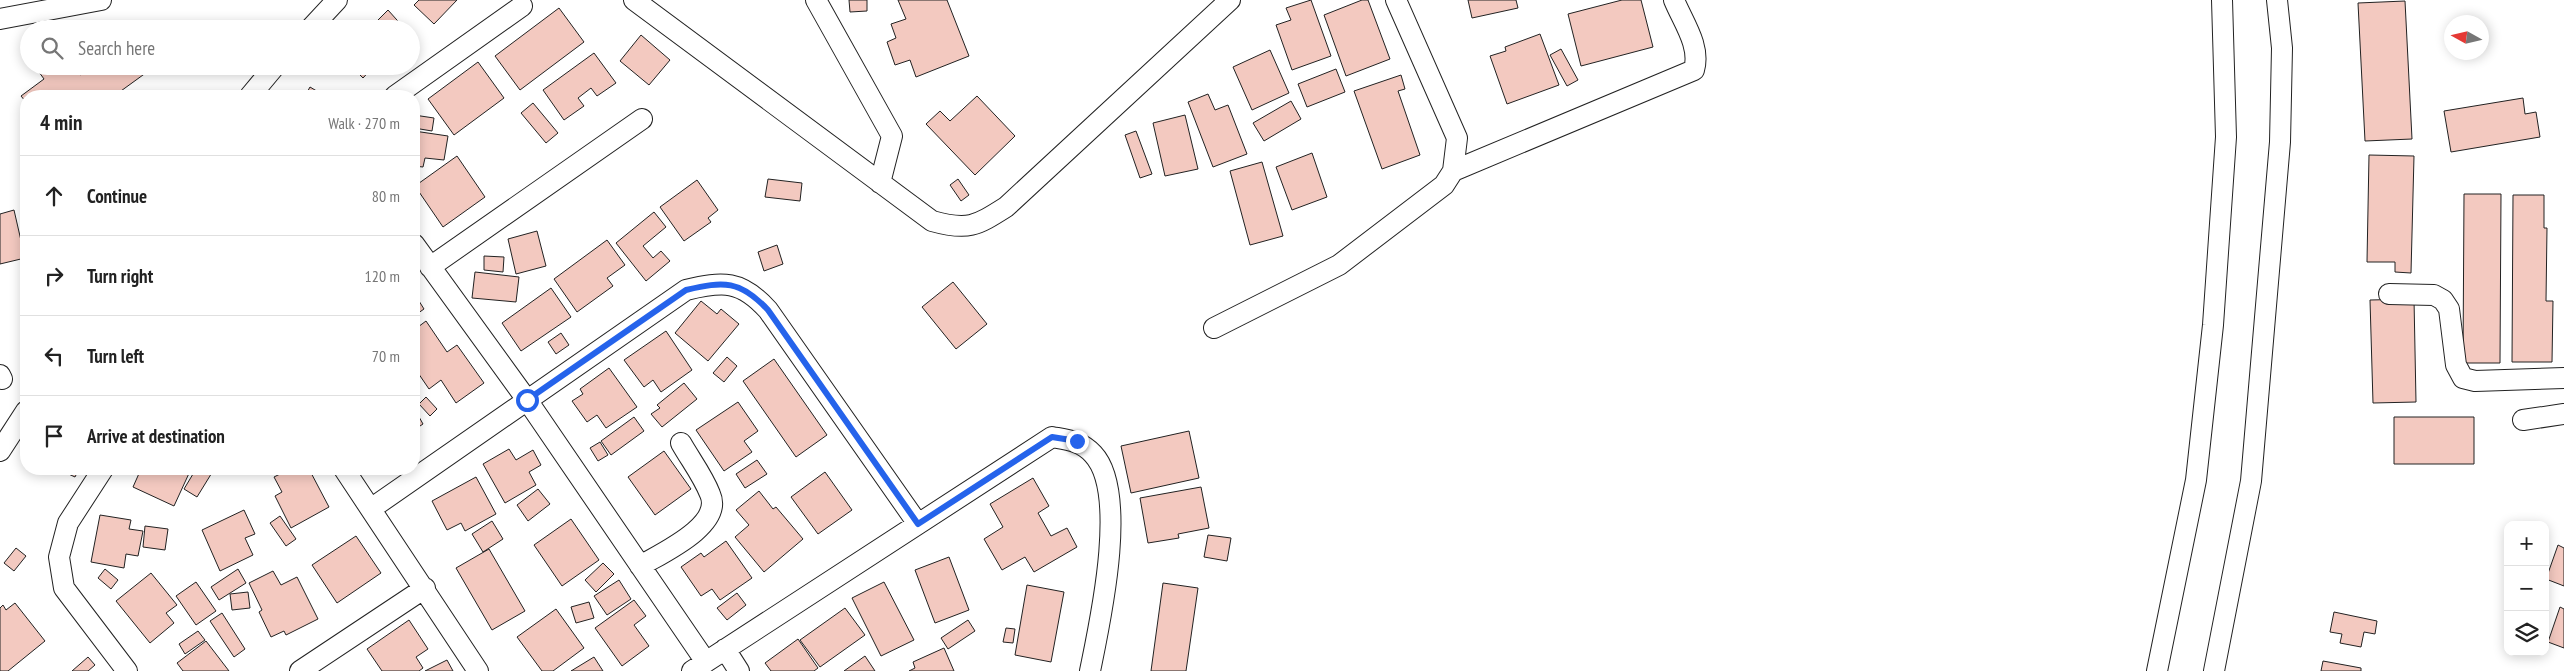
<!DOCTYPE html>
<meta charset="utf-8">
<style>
:root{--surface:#fff;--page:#f6f6f6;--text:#222;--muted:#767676;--line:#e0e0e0}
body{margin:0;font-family:"PT Sans Narrow",sans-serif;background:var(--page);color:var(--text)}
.controls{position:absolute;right:15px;bottom:15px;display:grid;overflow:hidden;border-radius:10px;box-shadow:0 2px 12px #0003}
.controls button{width:45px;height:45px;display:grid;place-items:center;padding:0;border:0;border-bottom:1px solid var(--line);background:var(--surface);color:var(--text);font:25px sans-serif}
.compass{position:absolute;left:2444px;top:15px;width:45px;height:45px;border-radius:50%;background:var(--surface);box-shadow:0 2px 12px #0003;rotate:278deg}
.stop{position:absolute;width:15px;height:15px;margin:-11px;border:4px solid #2563eb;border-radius:50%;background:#fff}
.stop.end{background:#2563eb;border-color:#fff;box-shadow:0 1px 5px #0008}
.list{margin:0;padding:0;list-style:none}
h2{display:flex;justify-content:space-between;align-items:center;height:65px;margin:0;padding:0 20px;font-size:21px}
h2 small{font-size:16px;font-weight:400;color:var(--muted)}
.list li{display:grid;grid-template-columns:32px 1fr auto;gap:15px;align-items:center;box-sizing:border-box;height:80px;padding:0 20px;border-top:1px solid var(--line)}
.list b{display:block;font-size:19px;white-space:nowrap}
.list em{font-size:16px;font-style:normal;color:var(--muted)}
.icon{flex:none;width:28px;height:28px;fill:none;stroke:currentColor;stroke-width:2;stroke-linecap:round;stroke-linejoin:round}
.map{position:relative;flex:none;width:2564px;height:671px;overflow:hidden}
.search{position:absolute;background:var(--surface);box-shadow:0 2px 12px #0003;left:20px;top:20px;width:400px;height:55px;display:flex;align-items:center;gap:12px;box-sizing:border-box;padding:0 18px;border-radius:28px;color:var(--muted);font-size:19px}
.panel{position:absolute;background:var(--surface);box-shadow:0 2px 12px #0003;left:20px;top:90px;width:400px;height:385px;border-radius:20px}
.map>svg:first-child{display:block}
.building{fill:#f3c9c0;stroke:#222}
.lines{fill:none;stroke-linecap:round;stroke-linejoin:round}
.minor-casing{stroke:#222;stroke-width:22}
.minor{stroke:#fff;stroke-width:20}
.route{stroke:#2563eb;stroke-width:6}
</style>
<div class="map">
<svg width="2564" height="671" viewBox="0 0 2564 671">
<rect width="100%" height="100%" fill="#fff"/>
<!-- building -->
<path class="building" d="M419,0H457L434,24L414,5Z
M849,0H867V11L850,12Z
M898,0H947L969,56L916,77L910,60L895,65L887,42L896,38L891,24L906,19Z
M1311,0L1331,56L1292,70L1276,25L1291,20L1286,8Z
M1362,0H1368L1390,59L1346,76L1324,15Z
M1468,0H1516L1518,8L1472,18Z
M1622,0H1641L1653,47L1581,66L1568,14Z
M2405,1L2412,139L2365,141L2358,3Z
M559,8L584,42L520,90L495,56Z
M388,10L405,29H369Z
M1540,34L1559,85L1507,104L1490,56L1506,51L1505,47Z
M641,35L670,60L649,85L620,61Z
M1561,49L1578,80L1567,86L1550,55Z
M1270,50L1289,93L1252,110L1233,67Z
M594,53L616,83L597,96L591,88L578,98L584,106L564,120L543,90Z
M478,62L504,98L454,135L428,99Z
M47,66H74L80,75L93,66L154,67L114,96H26V102L21,96L44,79L39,72Z
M351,66H374L363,78Z
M1336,69L1345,92L1307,107L1298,84Z
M1401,75L1405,89L1398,91L1420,155L1382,169L1354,91Z
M310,87L325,96H305Z
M1208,94L1215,110L1228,105L1247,154L1213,167L1188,102Z
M977,96L1015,136L975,175L926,124L940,111L950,121Z
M2523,98L2525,114L2536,112L2540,137L2451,152L2444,111Z
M1291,101L1301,119L1264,141L1253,123Z
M533,103L558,133L546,143L521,113Z
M414,115L434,118L432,131L414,128Z
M1185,115L1198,169L1165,176L1153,123Z
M414,131L448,136L444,160L425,158L423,167L414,166Z
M1136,131L1152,174L1140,178L1125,135Z
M1312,153L1327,197L1292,210L1276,167Z
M2369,155L2414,156L2411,273L2395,272V262H2367Z
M457,156L485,197L443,227L415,186Z
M1262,162L1283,236L1250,245L1230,171Z
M768,179L802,183L800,201L765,197Z
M958,179L969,195L961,201L950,185Z
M697,180L718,210L708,218L711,222L684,241L660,207Z
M2464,194H2501L2500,363H2463Z
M2513,195H2544V228H2547L2546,301H2553L2552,362H2512Z
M14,210L25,258L0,264V214Z
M654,212L666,227L643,246L653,258L661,251L670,261L646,281L616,243Z
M537,231L546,266L516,274L508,239Z
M607,240L625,265L607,278L613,286L577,312L554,279Z
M777,245L783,264L764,271L758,252Z
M484,256L504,257L503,272L484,270Z
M475,272L519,277L516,302L472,298Z
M953,282L987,324L956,349L922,307Z
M551,288L571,317L521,351L502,323Z
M414,293L424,309L414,316Z
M2414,299L2416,402L2373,403L2370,300Z
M701,301L717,314L721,309L739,324L708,361L675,333Z
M426,321L447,352L457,345L484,383L456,403L441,380L429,389L414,367V330Z
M666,331L692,370L661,392L653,380L644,387L624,360Z
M561,333L569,345L556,354L548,342Z
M727,357L737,366L724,382L713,373Z
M774,359L827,435L796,457L743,381Z
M609,368L637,407L606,428L597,415L587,422L572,401L583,394L580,389Z
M684,383L697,399L662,427L651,414L660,408L657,405Z
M426,397L437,409L430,416L419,404Z
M738,402L758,431L744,441L752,452L724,471L696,430Z
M414,408L423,424L414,430Z
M634,417L644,431L611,455L601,441Z
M2394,417H2474V464H2394Z
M1189,431L1199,478L1131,493L1121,446Z
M600,442L608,455L598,461L590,448Z
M509,449L516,460L533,450L541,465L529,472L536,485L505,503L483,464Z
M664,451L691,489L655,515L628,477Z
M757,460L767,474L745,488L736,474Z
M63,469H79L75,477L62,471Z
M141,469H191L174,506L133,487Z
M196,469L213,471L197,497L184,489Z
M290,469H309L329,507L291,528L275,496L282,492L274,477Z
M825,472L852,510L818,534L791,497Z
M476,477L496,514L465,531L461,523L447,530L432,501Z
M1033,478L1049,506L1038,513L1051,536L1067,528L1077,547L1034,572L1025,557L1002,570L984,539L1003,527L990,504Z
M1201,487L1209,528L1178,534L1179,538L1148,543L1140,498Z
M538,489L550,504L528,521L517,505Z
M759,491L773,509L776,507L803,539L764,572L735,537L749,525L736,510Z
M244,510L255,534L245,538L253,555L220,571L202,530Z
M100,515L131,520L129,529L143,531L138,556L126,554L124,568L91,562Z
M280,516L296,539L286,546L270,523Z
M571,519L599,560L562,586L534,545Z
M492,521L503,539L483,552L472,534Z
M145,526L168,529L165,550L143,547Z
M1208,535L1231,538L1227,561L1204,557Z
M356,536L381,573L337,603L312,565Z
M726,541L752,578L720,600L712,589L701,596L681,567L701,553L704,557Z
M2558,545L2564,548V586L2546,579Z
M16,548L26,556L14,571L4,563Z
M489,549L525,611L492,630L456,568Z
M949,557L969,610L935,623L915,570Z
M603,563L614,574L596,592L585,580Z
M105,569L118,580L111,589L98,578Z
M238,569L246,583L219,600L211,587Z
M273,571L281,585L297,577L318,619L286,635L284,631L271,637L259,612L262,610L249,583Z
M151,573L177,605L166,613L174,623L150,643L116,601Z
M619,580L631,599L607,615L594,596Z
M196,582L216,611L196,625L176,596Z
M884,582L914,640L881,656L852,598Z
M1163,583L1198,588L1186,671H1151Z
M1027,585L1064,592L1051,662L1015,655Z
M248,592L250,608L232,610L230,594Z
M737,593L746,605L727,620L717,608Z
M634,600L646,616L634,625L649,646L622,666L595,628Z
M589,602L594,618L576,623L571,607Z
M15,603L45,641L8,671H0V608L3,605L6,610Z
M2560,607L2564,609V648L2548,642Z
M845,608L865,635L820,667L800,640Z
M556,609L584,648L553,671H542L517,637Z
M2334,612L2377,621L2375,634L2364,632L2361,647L2340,643L2342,634L2330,632Z
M222,613L245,649L234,657L210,621Z
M409,620L428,649L416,657L423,668L419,671H382L367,649Z
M968,620L975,631L948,649L941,638Z
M1006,628L1015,629L1013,643L1003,642Z
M198,631L205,640L185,654L179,644Z
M798,639L818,668L814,671H771L765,663Z
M206,641L229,671H183L177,663Z
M944,648L954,671H909L915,668L913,662Z
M865,656L875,671H844Z
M88,657L95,665L88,671H72Z
M594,657L603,671H571Z
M447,660L453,671H425Z
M2323,661L2361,668V671H2321Z"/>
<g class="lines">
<defs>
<path id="minor" d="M634,0L932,221C968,231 976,226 1006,207L1230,0
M816,0L892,136L880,183
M0,19L101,0
M310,29L337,0
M250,96L275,66
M395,96L522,6
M1453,171L1694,70C1701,46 1683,22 1674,0
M414,244L527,400L706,662
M430,267L642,119
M2389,294L2434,295L2443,300L2449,309L2456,365L2463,378L2475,381L2564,378
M1214,328L1339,265L1444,185L1453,171L1457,138L1396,0
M0,375L2,379
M2523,420L2564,414
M0,451L26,411
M103,469L68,523L59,557L64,588L127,671
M344,469L478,671
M372,508L686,290C723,281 741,280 768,310L918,524
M640,566C662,553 724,525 710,494C703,476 690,459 681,443
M725,649L739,671
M300,671L425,588
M692,671L1052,437C1068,440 1081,441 1093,454C1129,492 1100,622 1090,671
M2157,671L2196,480L2213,325L2226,137L2222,0
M2214,671L2251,481L2280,142L2282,48L2277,0"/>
</defs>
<!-- minor casing -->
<use href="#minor" class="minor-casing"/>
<!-- minor -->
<use href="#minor" class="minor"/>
</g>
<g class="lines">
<!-- route -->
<path class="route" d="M527,400L686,290C724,281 740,280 768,310L918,524L1052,437L1077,441"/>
</g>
</svg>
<div class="controls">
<button>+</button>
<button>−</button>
<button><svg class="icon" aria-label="layers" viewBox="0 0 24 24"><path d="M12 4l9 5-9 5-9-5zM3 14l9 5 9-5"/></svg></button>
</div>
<svg class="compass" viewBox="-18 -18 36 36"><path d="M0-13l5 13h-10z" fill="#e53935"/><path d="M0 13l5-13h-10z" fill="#767676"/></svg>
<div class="stop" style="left:527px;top:400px"></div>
<div class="stop end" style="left:1077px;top:441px"></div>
<div class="search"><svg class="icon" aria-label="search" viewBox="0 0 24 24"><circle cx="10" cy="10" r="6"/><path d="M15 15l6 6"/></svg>Search here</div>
<section class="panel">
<h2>4 min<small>Walk · 270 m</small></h2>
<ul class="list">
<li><svg class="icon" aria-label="ahead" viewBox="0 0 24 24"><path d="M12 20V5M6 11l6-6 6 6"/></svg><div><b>Continue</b></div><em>80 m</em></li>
<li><svg class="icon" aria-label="right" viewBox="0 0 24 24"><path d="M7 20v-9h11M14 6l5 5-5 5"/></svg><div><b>Turn right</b></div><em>120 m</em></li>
<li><svg class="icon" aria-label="left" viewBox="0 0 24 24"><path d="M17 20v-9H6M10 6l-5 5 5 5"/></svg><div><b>Turn left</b></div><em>70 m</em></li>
<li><svg class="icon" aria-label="arrive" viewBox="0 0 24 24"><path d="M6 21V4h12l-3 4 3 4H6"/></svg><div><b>Arrive at destination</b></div></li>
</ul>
</section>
</div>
